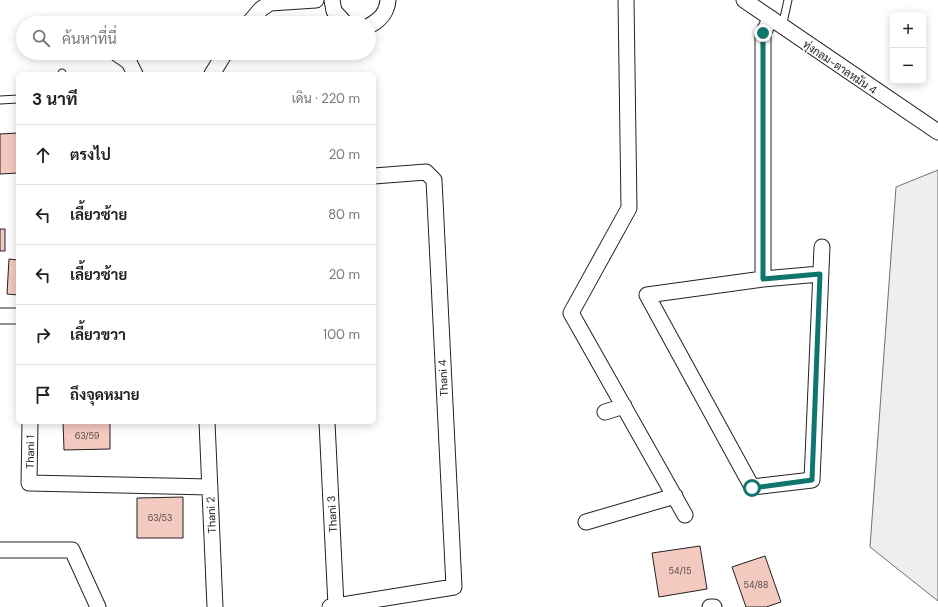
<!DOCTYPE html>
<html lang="th">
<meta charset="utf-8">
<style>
:root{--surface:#fff;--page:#f6f6f6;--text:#222;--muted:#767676;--line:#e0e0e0}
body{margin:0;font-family:"DM Sans",Sarabun,sans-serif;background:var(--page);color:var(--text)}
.controls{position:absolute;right:12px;top:12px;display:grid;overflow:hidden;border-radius:6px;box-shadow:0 2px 10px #0003}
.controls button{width:36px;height:36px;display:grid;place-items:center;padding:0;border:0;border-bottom:1px solid var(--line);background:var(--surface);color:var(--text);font:20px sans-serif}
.stop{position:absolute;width:12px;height:12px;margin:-9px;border:3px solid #0f766e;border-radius:50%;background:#fff}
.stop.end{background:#0f766e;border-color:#fff;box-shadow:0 1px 4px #0008}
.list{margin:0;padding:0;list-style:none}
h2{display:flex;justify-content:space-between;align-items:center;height:52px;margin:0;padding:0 16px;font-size:17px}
h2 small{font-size:13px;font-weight:400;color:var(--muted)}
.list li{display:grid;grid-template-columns:26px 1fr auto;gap:12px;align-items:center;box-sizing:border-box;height:60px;padding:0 16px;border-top:1px solid var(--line)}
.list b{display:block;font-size:15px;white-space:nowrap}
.list em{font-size:13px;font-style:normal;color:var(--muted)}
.icon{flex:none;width:22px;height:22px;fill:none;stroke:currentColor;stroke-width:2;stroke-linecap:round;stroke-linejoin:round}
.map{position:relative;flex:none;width:938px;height:607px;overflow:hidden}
.search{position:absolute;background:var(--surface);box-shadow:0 2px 10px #0003;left:16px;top:16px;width:360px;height:44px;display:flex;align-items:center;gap:10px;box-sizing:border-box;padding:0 14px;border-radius:22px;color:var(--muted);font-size:15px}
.panel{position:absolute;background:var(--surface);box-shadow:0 2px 10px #0003;left:16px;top:72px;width:360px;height:352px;border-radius:6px}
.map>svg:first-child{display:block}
.green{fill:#eee;stroke:#6f6f6f}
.building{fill:#f3c9c0;stroke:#222}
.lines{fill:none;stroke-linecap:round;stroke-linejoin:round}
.service-casing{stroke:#222;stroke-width:9}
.minor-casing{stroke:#222;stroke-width:17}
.service{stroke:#fff;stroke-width:7}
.minor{stroke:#fff;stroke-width:15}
.route{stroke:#0f766e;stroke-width:5}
.labels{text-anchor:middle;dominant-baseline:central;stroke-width:3;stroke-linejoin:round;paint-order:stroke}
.number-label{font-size:9px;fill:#564c4a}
.street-label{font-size:11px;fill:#222;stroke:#fff}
</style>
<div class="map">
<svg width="938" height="607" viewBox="0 0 938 607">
<rect width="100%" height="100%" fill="#fff"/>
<!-- green -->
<path class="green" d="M938,170V601L870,547L896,187Z"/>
<!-- building -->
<path class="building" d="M18,133V173L0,174V134Z
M0,229H5V251H0Z
M9,259L18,260V295L7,294Z
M63,422H110V449L64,450Z
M183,497V538H137V498Z
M700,546L707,589L659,597L652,553Z
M765,556L781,602L766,607H746L732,567Z"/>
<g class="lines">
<defs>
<path id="service" d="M782,27L788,0
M62,74V73
M0,100L18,99"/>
<path id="minor" d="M332,0L334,11L345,23
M626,0L629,208L571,313L685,515
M744,0L938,132
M249,23L261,9L270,3L316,0
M369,26C380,20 387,13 388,0
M116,53L129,62L135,74
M212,74L225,53
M820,274L763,279L647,295L752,487L812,480L822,247
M763,279V33L771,18
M0,316H18
M605,412L624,406
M30,422L29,483L210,487
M207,422L215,607
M327,422L336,606
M586,522L675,496
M0,550H72L98,607
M330,607L454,587L434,180L426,172L374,176
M710,607H714"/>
</defs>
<!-- service casing -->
<use href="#service" class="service-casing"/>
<!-- minor casing -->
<use href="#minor" class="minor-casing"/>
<!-- service -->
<use href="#service" class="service"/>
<!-- minor -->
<use href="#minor" class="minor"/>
</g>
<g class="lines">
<!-- route -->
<path class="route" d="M752,488L812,480L820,274L763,279V33"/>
</g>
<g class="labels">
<!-- number labels -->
<g class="number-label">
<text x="87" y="436">63/59</text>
<text x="160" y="518">63/53</text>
<text x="680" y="571">54/15</text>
<text x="756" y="585">54/88</text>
</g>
<!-- street labels -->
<g class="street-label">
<text transform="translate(840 67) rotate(34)">ทุ่งกลม-ตาลหมัน 4</text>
<text transform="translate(443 378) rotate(-93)">Thani 4</text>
<text transform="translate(30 452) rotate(-89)">Thani 1</text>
<text transform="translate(332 514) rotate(-93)">Thani 3</text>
<text transform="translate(211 515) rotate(-92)">Thani 2</text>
</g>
</g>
</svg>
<div class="controls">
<button>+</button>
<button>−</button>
</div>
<div class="stop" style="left:752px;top:488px"></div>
<div class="stop end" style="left:763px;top:33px"></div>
<div class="search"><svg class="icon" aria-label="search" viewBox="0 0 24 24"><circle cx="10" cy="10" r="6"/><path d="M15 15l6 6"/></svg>ค้นหาที่นี่</div>
<section class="panel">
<h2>3 นาที<small>เดิน · 220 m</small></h2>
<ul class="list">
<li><svg class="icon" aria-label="ahead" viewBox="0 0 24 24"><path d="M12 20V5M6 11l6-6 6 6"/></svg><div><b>ตรงไป</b></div><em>20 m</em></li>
<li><svg class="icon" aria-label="left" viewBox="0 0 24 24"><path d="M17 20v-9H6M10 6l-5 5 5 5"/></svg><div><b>เลี้ยวซ้าย</b></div><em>80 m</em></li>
<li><svg class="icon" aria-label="left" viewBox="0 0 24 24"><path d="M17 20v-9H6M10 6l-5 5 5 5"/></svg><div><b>เลี้ยวซ้าย</b></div><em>20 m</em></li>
<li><svg class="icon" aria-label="right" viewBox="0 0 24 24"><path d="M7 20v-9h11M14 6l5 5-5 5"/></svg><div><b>เลี้ยวขวา</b></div><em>100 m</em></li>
<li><svg class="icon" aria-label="arrive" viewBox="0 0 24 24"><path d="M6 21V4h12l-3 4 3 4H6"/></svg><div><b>ถึงจุดหมาย</b></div></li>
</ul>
</section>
</div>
